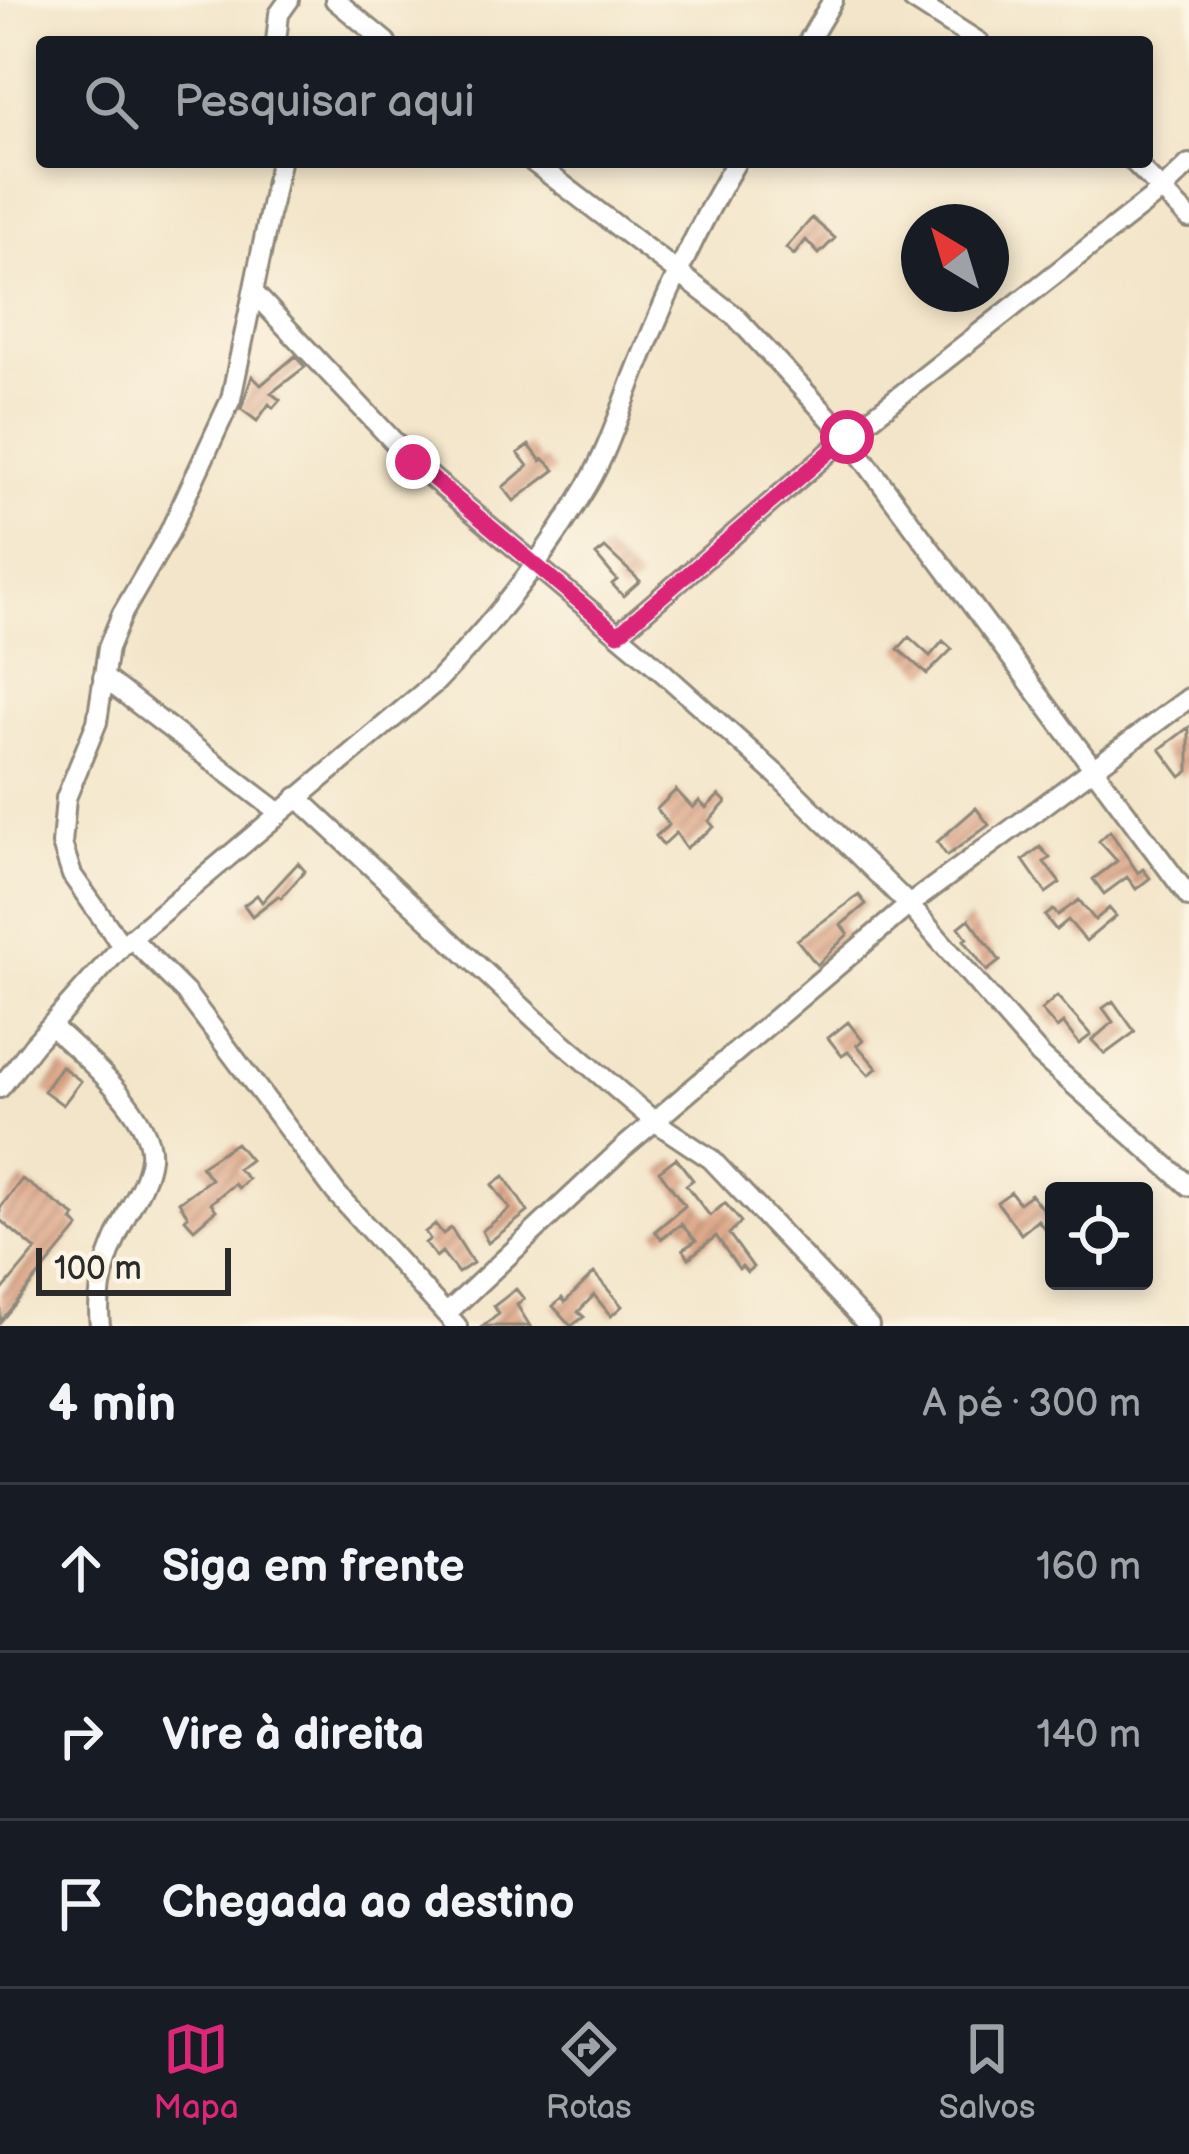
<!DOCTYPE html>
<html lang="pt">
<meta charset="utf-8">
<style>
:root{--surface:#171b24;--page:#242831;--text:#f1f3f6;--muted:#9ea1a6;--line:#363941;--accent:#db2777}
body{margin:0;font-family:"Balsamiq Sans",sans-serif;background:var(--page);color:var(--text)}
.controls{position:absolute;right:36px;bottom:36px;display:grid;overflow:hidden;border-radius:12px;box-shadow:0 6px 18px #0003}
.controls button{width:108px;height:108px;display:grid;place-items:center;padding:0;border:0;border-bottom:3px solid var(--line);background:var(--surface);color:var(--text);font:60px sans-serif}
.compass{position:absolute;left:901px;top:204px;width:108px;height:108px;border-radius:50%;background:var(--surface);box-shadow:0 6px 18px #0003;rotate:322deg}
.scale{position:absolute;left:36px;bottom:30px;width:195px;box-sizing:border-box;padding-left:12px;border:6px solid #2b2b2b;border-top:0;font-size:33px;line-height:42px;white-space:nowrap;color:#2b2b2b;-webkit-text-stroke:9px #fcf5e5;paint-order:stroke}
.stop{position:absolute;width:36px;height:36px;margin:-27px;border:9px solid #db2777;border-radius:50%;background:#fff}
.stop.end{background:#db2777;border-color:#fff;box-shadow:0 3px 12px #0008}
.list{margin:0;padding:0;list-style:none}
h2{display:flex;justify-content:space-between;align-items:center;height:156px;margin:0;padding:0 48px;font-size:51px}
h2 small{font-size:39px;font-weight:400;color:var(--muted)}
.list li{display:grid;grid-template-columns:78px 1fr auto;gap:36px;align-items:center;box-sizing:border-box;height:168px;padding:0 48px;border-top:3px solid var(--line)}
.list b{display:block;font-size:45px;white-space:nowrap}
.list em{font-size:39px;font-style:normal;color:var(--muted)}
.icon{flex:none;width:66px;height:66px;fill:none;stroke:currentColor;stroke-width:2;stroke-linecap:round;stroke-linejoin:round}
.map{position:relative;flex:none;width:1189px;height:1326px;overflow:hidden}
.search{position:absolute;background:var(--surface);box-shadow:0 6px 18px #0003;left:36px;right:36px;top:36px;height:132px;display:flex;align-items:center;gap:30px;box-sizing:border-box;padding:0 42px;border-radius:12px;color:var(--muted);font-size:45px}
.sheet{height:660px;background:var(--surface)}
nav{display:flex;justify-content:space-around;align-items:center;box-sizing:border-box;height:168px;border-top:3px solid var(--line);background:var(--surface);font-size:33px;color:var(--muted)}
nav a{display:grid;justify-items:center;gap:6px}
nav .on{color:var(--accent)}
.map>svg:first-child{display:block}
.building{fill:url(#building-hatch)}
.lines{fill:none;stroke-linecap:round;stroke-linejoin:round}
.minor-casing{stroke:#8f887a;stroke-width:24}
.minor{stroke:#fff;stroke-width:18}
.route{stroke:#db2777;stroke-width:15}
</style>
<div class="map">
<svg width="1189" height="1326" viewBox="0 0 1189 1326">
<defs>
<pattern id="building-hatch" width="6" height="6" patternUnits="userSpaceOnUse" patternTransform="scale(3)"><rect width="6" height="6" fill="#dda687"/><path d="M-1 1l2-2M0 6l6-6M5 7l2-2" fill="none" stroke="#b3876f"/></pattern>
</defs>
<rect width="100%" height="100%" fill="#fcf5e5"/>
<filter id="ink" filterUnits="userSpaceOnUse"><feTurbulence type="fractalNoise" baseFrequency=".00833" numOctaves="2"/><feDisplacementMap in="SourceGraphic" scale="24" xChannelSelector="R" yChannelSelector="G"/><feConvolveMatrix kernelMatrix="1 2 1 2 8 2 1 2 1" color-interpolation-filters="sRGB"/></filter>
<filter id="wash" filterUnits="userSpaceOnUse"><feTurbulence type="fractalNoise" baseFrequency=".004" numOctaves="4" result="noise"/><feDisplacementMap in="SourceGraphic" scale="48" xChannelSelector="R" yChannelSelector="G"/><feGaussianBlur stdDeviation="2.7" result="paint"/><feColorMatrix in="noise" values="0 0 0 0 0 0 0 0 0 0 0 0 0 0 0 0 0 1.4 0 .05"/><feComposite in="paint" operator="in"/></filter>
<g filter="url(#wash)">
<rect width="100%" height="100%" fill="#f3e5c9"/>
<g id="blocks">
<!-- building -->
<path class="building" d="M812,218L835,238L819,254L806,240L794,255L786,248Z
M295,356L305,367L271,393L280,400L273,408L269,404L257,421L241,409L252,376L261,385Z
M529,445L541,461L544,459L555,470L514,501L503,487L528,466L518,453Z
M605,548L640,581L623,596L612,584L617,580L596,555Z
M909,637L930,656L943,641L952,649L927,674L898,649Z
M1189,727V771L1181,777L1160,749Z
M676,790L693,808L699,801L706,808L719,795L726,802L709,821L714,827L686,848L676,833L663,845L656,836L669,825L657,809Z
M976,808L989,825L947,856L937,842Z
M1110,831L1138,873L1143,869L1150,878L1136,889L1127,877L1104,894L1093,879L1117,861L1099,841Z
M1040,847L1050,858L1044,862L1060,883L1046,893L1023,860Z
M298,863L305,871L281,898L278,896L252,916L244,905L257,895L262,902Z
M859,895L866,904L841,925L848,934L817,965L797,940Z
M1079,900L1095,920L1109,908L1116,916L1086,941L1068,920L1056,930L1045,916L1053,910L1058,915Z
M969,919L1000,961L987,971L964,940L967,938L959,927Z
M1057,996L1091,1035L1079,1044L1063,1023L1057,1028L1041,1010Z
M1113,1001L1135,1032L1105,1054L1092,1040L1113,1022L1103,1008Z
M848,1022L863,1041L857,1045L877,1068L869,1075L848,1052L842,1056L828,1038Z
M61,1066L81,1081L63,1105L44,1091Z
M236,1143L250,1160L238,1169L248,1179L239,1188L234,1184L211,1203L216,1210L194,1229L185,1219L188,1216L179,1202L211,1179L201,1166Z
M676,1158L693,1180L686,1185L710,1216L725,1203L741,1222L729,1234L753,1267L747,1272L742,1266L739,1269L716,1236L689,1258L683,1249L696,1241L681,1224L661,1239L655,1231L685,1206L659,1171Z
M504,1176L528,1212L488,1243L482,1231L510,1209L492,1185Z
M22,1179L75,1216L72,1221L79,1227L0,1322V1293L36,1250L0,1220V1208Z
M1011,1192L1019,1203L1031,1194L1049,1218L1054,1214V1227L1047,1232L1038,1220L1021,1234L997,1202Z
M435,1224L443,1234L451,1228L473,1263L458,1273L442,1252L436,1257L425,1243L430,1239L425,1232Z
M594,1273L622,1306L611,1316L594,1295L578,1312L584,1317L571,1326L553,1306L562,1298L565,1302Z
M516,1289L524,1299L517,1305L530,1326H483L499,1314L494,1306Z"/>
</g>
</g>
<g filter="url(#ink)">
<use href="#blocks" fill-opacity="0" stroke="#8f887a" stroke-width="3"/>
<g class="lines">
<defs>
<path id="minor" d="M335,0L386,42
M913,0L979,42
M276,42L279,14L289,0
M808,42L833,0
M533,162L735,316L847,437L1189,897
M1134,162L1189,218
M255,294L413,462L649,660L777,775L909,905L1040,1055L1189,1186
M618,634L847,437L1162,190L1189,164
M103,677L280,813
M297,797L536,1020L654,1121L711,1159L869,1326
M131,938L186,993L336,1193L457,1326
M122,946L72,875L62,844L66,798L97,722L108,648L122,614L169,533L231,399L280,162
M51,1026C80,1052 155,1116 150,1158C148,1176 138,1194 129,1210C110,1248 95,1283 100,1326
M0,1088L34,1044L122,946L436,682C493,623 545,557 587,486C609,449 621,408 637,368C666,296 696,229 736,162
M447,1313L623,1148L909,905L1189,698"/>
</defs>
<!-- minor casing -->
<use href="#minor" class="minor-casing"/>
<!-- minor -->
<use href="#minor" class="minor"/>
</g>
</g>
<g class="lines" filter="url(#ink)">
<!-- route -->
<path class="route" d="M413,462L618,634L847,437"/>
</g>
</svg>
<div class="controls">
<button><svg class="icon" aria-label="locate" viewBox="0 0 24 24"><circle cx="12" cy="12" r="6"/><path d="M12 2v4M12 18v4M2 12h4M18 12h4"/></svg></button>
</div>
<svg class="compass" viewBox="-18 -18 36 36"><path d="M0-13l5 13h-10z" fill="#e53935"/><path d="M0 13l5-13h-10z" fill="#9ea1a6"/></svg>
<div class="scale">100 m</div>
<div class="stop" style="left:847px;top:437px"></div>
<div class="stop end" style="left:413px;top:462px"></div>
<div class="search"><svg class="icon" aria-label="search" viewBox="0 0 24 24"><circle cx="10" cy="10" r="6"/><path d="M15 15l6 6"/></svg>Pesquisar aqui</div>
</div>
<section class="sheet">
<h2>4 min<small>A pé · 300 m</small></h2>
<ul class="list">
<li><svg class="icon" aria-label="ahead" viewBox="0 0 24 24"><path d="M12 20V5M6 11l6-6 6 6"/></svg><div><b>Siga em frente</b></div><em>160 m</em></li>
<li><svg class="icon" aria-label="right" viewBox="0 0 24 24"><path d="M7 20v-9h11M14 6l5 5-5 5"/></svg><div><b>Vire à direita</b></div><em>140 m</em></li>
<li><svg class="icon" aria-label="arrive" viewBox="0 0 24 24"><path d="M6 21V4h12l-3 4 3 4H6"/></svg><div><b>Chegada ao destino</b></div></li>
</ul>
</section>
<nav>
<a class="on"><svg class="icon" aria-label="map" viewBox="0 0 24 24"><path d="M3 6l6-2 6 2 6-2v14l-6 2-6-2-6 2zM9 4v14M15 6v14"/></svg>Mapa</a>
<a><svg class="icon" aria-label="directions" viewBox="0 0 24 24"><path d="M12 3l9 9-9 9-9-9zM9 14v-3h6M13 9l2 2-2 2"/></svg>Rotas</a>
<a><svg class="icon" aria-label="saved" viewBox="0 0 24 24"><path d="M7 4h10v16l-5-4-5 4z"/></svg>Salvos</a>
</nav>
